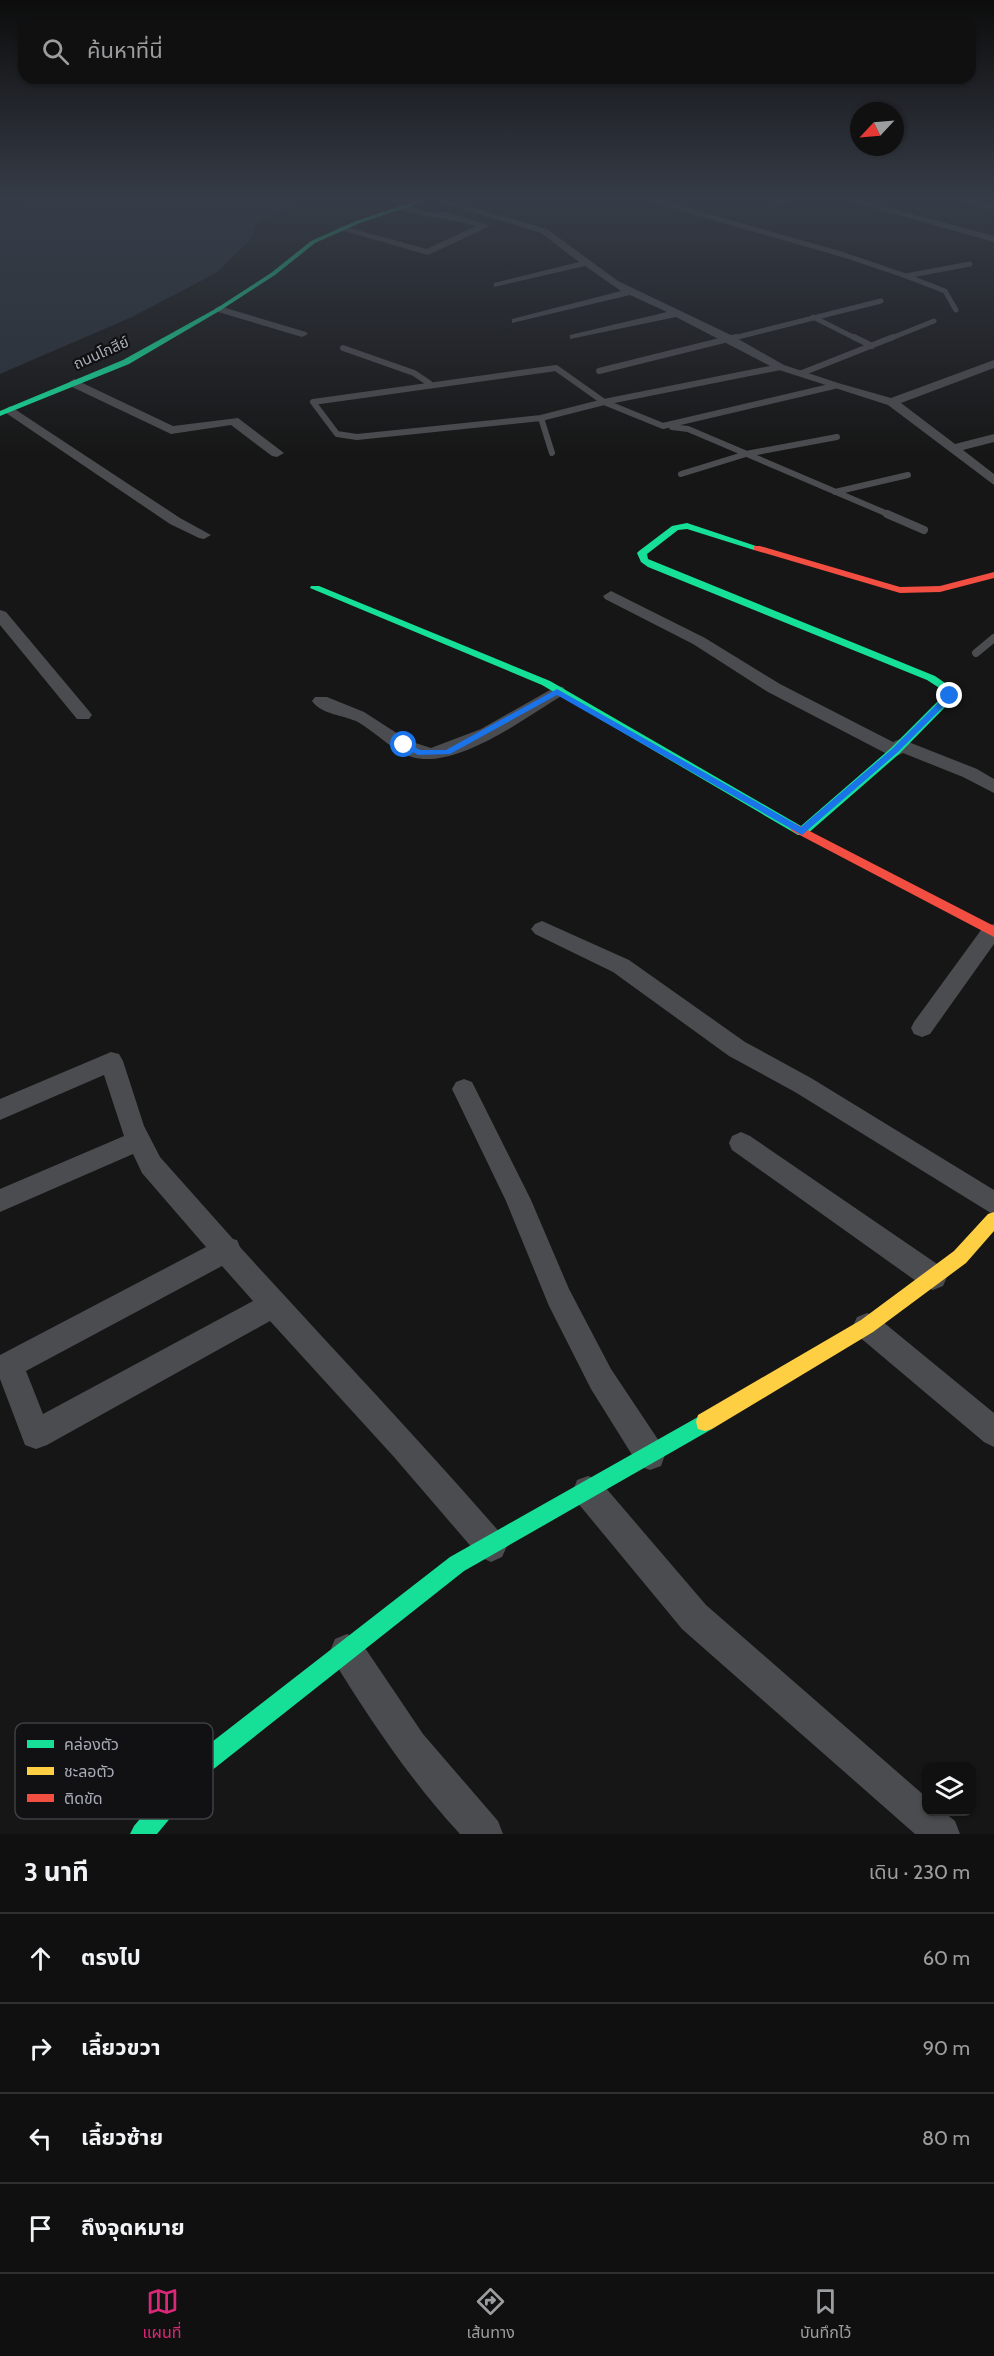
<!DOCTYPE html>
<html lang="th">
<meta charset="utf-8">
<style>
:root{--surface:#101010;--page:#191919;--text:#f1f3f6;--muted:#9c9d9f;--line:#303030;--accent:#db2777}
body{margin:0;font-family:Cabin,"Noto Sans Thai",sans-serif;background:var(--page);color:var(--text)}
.controls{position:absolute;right:18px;bottom:18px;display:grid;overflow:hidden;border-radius:12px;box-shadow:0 2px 4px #0004}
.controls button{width:54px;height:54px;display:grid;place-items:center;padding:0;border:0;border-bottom:2px solid var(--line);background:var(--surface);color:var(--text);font:30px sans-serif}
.compass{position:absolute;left:850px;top:102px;width:54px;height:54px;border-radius:50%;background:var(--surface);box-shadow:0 2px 4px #0004;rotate:244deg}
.stop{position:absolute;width:18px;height:18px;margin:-14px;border:4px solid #1a73e8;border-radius:50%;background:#fff}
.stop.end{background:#1a73e8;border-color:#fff;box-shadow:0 2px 6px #0008}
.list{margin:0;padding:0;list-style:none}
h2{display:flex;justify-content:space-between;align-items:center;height:78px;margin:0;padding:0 24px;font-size:26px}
h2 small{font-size:20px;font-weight:400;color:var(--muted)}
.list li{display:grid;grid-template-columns:39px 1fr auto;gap:18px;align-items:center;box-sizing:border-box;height:90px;padding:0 24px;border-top:2px solid var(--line)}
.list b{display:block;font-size:22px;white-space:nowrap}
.list em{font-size:20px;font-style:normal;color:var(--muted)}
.icon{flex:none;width:33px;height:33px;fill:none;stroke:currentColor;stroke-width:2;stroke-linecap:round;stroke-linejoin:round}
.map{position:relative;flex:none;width:994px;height:1834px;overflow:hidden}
.search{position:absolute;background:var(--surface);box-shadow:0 2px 4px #0004;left:18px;right:18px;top:18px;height:66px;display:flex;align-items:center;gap:15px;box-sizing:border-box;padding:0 21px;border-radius:18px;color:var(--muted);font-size:22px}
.sheet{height:438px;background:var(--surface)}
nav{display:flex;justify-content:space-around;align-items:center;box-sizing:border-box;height:84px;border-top:2px solid var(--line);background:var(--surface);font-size:16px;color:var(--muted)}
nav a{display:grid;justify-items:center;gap:3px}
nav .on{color:var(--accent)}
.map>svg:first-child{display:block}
.water{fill:#2a3038}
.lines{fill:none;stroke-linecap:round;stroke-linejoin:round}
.lane-far2{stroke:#4b4c4f;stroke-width:5}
.lane-far1{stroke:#4b4c4f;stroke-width:6}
.lane{stroke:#4b4c4f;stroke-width:8}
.street{fill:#4b4c4f;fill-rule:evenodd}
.fast{fill:#16e098;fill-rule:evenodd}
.slow{fill:#ffcf43;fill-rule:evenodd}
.jam{fill:#f24e42;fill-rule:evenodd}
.route{fill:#1a73e8}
.labels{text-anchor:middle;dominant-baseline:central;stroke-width:4.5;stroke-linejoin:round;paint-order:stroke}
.far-street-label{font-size:15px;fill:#a8abb7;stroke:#111012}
.key{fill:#111012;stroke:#3e3e44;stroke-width:1.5}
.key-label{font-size:16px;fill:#a8abb7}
</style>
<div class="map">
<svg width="994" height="1834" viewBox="0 0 994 1834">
<rect width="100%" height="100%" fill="#161616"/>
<!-- water -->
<path class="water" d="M47,198H307L257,221L250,240L216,273L132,317L0,374V217Z"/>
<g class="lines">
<!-- lane-far2 -->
<path class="lane-far2" d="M645,198L844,255L906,276L945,291L956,310
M959,198L994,208
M770,205L795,198
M906,276L970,264
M813,317L857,339
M730,339L881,301
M889,339L934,321"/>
<!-- lane-far1 -->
<path class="lane-far1" d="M854,337L872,346
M343,348L414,373L429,383
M556,368L604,402L541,418L357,437L337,434L313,402Z
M599,371L736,337
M802,373L893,337
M604,402L663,426L834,386
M604,402L780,367
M541,418L552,453
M672,427L688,429L890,515
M681,474L746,454L837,437
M835,492L908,475"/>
<!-- lane -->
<path class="lane" d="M887,514L924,530
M976,653L994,638"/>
<!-- street -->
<path class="street" d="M427,198H441L547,229L618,281L733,336L784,365L838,383L891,398L994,360V368L901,403L955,444L994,434V442L963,450L994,474V485L888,405L776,369L676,317L570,339V335L667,312L630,295L512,323V319L621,291L585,266L494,287V283L579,262L541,233Z
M839,198H853L994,236V242Z
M401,204L432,213L448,212L490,226L428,255L337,229L342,226L427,249L476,226C450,219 424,217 398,209V205Z
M219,306L306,332L308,334L302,337L215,311L214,309Z
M74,379L173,426L238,418L284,453L277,457L272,456L231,425L171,434L70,386L68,383Z
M10,406L180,518L211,535L204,539L199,538L170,524L6,413L4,410Z
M611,591L705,638L780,684L893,742L900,739L906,741L977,769L994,779V793L963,777L903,753L895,757L889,755L768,692L693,644L605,599L603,596Z
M0,610L6,612L89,711L92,715L89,719H77L0,625Z
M557,686L563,687L566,691L563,695C526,717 457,770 412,757C391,750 377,733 358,722C344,715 322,715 312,701L315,697H327L364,712L409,741L431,748L481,729Z
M542,921L629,960L745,1042L811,1078L994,1190V1215L795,1092L729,1056L613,972L535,934L531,929L535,924Z
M994,924V944L930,1034L922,1037L914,1034L911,1028L914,1022L984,926Z
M111,1052L119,1054L123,1061L144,1126L160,1157L233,1239L237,1240L240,1247C327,1343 417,1437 502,1535L507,1546L502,1557L491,1562L480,1557L394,1457L270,1321L47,1445L36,1449L25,1445L0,1379V1355L206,1247L142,1173L133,1154L0,1212V1189L124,1136L104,1075L0,1120V1099ZM222,1266L253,1301L43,1414L26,1371Z
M464,1079L472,1082L531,1200L569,1289L611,1369L661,1444L665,1455L661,1466L650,1470L639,1466L591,1389L549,1306L506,1201L452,1089L456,1082Z
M741,1132L750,1136L943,1268L947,1277L943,1286L933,1290L923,1286L732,1150L729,1143L732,1136Z
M867,1313L877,1317L994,1413V1447L984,1442L857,1335L853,1326L857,1317Z
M588,1476L599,1480L706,1605L926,1797V1812H944L955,1821L960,1834H915L682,1629L577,1502L573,1491L577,1480Z
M347,1634L359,1639L423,1734L498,1821L503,1834H460C412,1782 372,1723 335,1663L330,1651L335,1639Z"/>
<!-- fast -->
<path class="fast" d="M425,198H434L360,223L315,243L275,275L221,310L129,364L0,416V411L123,360L217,308L271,273L311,241L356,221Z
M687,523L762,548L754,550L687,529L678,530L647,554L648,559L935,676L955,690L954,698L899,754L806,835H798L542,685L310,588L311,586H319L550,681L801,826L891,748L944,695V691L927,680L648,567L641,562L637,553L639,551L672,526Z
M705,1413L712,1415L714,1422L712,1429L464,1571L206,1775L157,1834H130L134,1826L190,1759L450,1557Z"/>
<!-- slow -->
<path class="slow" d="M994,1212V1231L966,1263L873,1332L712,1429L705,1431L698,1429L696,1422L698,1415L861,1320L954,1251L988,1214Z"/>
<!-- jam -->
<path class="jam" d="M754,546H760L900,587L940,586L994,572V578L940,592L900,593L754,550Z
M796,824L994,926V937L792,831L790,828L792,825Z"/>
</g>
<!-- sky -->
<linearGradient id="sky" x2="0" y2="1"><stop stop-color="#0c0c0c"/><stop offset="0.44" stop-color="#363c47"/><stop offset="1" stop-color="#363c47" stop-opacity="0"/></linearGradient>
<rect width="994" height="455" fill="url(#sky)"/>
<!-- route -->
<path class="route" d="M557,689L801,827L892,749L947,694L954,696L898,752L802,835L557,695L450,754L418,755L400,745L407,743L420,750H446Z"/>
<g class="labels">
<!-- far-street labels -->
<g class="far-street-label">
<text transform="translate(101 353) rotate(-24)">ถนนโกสีย์</text>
</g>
</g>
<!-- legend -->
<rect x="15" y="1723" width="198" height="96" rx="9" class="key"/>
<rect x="27" y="1740" width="27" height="8" fill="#16e098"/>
<rect x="27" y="1767" width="27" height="8" fill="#ffcf43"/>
<rect x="27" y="1794" width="27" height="8" fill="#f24e42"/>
<g class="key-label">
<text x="64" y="1750">คล่องตัว</text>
<text x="64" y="1777">ชะลอตัว</text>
<text x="64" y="1804">ติดขัด</text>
</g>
</svg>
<div class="controls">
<button><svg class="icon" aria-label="layers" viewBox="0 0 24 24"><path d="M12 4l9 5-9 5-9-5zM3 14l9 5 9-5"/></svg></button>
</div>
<svg class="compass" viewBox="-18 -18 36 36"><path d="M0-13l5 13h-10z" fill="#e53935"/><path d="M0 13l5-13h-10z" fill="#9c9d9f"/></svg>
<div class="stop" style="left:404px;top:745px"></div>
<div class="stop end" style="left:950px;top:696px"></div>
<div class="search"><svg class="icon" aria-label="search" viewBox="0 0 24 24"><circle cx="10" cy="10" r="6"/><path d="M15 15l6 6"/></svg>ค้นหาที่นี่</div>
</div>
<section class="sheet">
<h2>3 นาที<small>เดิน · 230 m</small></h2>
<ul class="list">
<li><svg class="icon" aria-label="ahead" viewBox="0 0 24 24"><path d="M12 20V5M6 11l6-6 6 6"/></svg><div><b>ตรงไป</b></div><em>60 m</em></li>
<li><svg class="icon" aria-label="right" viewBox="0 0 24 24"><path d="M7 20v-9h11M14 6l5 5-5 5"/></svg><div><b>เลี้ยวขวา</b></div><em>90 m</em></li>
<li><svg class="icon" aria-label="left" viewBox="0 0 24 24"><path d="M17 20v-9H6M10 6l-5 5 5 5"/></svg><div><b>เลี้ยวซ้าย</b></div><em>80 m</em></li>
<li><svg class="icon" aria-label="arrive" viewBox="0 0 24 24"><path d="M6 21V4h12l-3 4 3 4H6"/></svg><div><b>ถึงจุดหมาย</b></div></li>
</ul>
</section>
<nav>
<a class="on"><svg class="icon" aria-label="map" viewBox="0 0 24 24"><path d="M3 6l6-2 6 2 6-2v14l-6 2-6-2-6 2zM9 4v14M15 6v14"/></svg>แผนที่</a>
<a><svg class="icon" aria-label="directions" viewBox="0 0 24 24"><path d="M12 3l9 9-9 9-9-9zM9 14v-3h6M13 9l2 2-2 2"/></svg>เส้นทาง</a>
<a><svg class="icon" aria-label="saved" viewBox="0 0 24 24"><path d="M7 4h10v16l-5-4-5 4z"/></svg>บันทึกไว้</a>
</nav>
